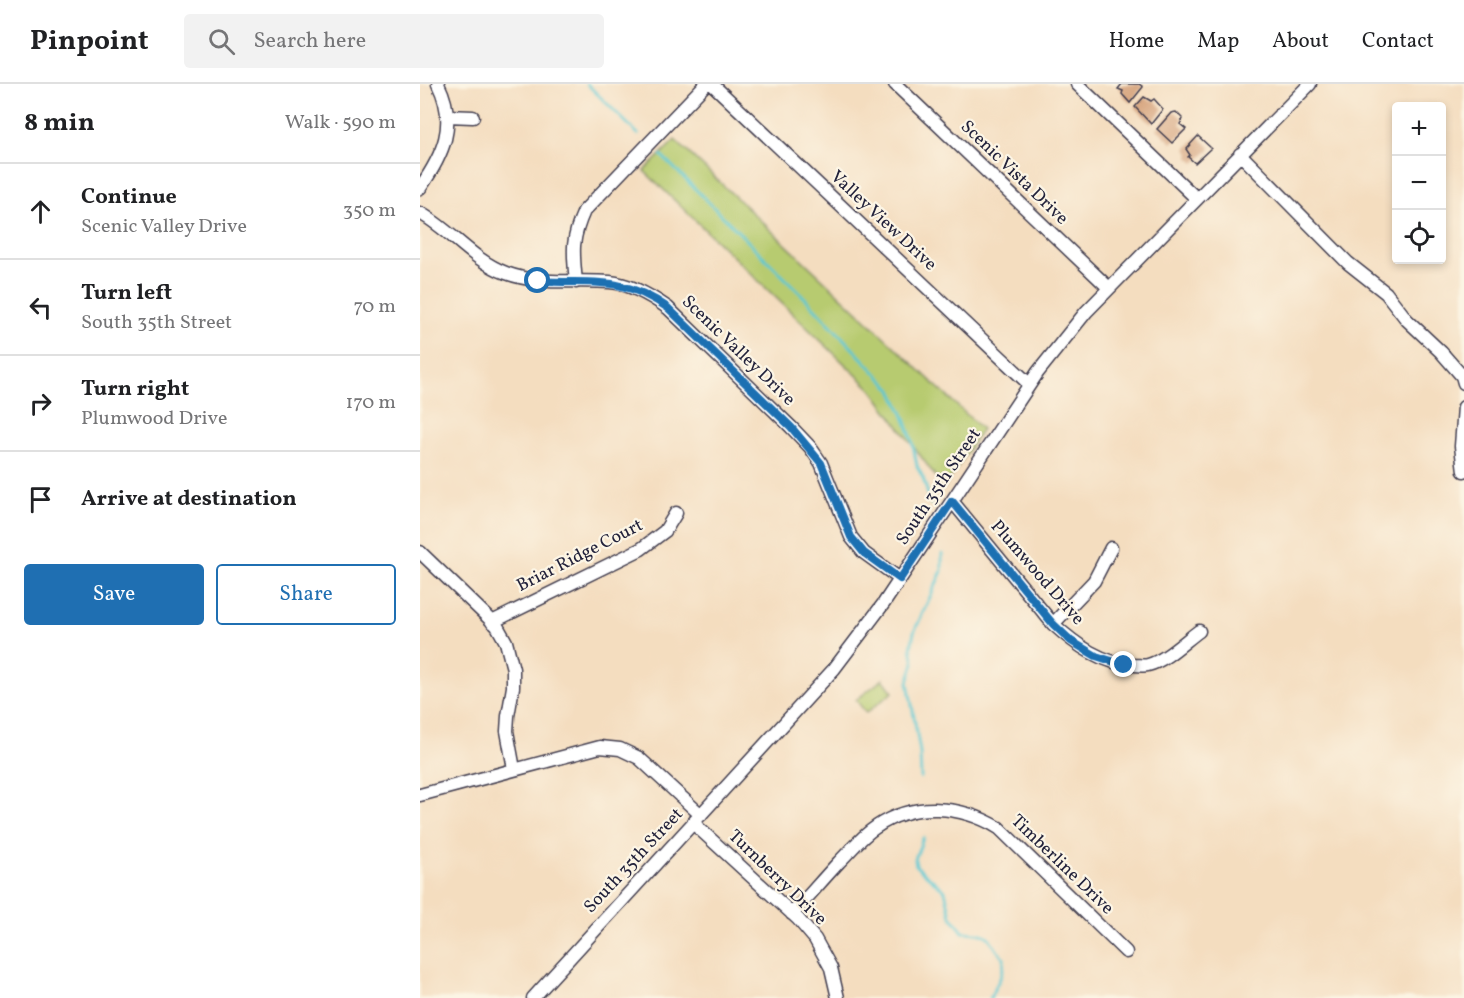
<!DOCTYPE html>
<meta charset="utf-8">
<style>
:root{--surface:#fff;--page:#f2f2f2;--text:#202124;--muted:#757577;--line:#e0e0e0;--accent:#1f6fb2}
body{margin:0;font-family:Vollkorn,serif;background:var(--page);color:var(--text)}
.controls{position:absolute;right:18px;top:18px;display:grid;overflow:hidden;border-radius:6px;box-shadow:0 3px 9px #0003}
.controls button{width:54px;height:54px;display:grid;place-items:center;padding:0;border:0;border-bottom:2px solid var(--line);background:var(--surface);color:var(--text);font:30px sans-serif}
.stop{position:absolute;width:18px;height:18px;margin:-14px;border:4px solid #1f6fb2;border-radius:50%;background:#fff}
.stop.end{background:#1f6fb2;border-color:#fff;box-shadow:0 2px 6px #0008}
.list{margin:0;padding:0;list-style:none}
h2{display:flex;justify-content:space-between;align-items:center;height:78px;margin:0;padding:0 24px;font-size:26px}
h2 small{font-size:20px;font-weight:400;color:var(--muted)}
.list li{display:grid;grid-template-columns:39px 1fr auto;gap:18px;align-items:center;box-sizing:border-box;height:96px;padding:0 24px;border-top:2px solid var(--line)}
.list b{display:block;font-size:22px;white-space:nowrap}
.list p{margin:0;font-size:20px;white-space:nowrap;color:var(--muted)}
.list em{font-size:20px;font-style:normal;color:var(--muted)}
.actions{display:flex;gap:12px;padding:18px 24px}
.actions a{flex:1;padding:14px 0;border:2px solid var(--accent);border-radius:6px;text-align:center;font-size:21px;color:var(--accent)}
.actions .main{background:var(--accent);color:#fff}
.icon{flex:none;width:33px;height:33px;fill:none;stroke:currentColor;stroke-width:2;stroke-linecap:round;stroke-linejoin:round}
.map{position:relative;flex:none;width:1044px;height:914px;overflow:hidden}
header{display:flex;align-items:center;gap:36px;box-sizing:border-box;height:84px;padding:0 30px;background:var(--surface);border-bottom:2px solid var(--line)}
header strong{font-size:28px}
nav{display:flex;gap:33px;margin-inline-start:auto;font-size:21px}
.search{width:420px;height:54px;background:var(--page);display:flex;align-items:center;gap:15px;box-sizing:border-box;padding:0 21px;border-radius:6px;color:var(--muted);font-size:22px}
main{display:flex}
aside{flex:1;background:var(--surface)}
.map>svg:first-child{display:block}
.green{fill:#b7cb6f;stroke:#6c7655;stroke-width:1.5}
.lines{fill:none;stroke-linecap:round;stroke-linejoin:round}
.stream{stroke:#5ac7d1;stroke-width:3}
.building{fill:#d6a37c}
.minor-casing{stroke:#423e4f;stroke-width:15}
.minor{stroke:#fff;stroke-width:12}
.route{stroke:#1f6fb2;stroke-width:8}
.labels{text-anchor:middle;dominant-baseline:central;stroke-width:4.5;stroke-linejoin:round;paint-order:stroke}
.street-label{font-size:18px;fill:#22223b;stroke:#fcf5e5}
</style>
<header>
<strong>Pinpoint</strong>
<div class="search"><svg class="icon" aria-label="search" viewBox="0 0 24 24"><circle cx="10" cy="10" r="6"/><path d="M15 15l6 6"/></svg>Search here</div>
<nav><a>Home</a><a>Map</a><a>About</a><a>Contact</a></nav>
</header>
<main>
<aside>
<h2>8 min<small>Walk · 590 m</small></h2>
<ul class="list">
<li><svg class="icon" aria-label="ahead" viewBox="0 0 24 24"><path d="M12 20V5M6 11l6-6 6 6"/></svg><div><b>Continue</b><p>Scenic Valley Drive</p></div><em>350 m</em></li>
<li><svg class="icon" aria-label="left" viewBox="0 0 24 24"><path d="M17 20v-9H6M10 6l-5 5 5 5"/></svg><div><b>Turn left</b><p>South 35th Street</p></div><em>70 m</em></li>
<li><svg class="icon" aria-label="right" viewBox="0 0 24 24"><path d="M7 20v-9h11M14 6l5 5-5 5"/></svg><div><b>Turn right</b><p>Plumwood Drive</p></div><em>170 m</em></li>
<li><svg class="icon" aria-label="arrive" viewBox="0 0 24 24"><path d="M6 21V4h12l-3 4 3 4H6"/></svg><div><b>Arrive at destination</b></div></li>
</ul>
<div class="actions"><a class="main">Save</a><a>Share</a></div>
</aside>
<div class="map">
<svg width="1044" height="914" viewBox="0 0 1044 914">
<rect width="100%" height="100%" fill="#fcf5e5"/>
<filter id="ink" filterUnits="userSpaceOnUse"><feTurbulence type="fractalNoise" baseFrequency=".0167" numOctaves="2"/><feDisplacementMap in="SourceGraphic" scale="12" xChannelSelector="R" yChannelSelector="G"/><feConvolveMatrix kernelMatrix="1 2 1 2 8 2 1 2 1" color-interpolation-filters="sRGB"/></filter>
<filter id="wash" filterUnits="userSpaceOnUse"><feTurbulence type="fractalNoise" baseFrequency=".008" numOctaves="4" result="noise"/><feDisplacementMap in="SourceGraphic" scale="24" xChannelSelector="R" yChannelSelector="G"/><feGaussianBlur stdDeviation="1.35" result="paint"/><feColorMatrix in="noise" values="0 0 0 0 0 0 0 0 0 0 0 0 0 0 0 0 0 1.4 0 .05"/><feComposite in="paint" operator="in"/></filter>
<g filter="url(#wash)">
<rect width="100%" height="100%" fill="#f4ddbf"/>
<!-- green -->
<path class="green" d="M255,56L562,345L524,404L452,306L224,87Z
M463,595L473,608L446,629L436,616Z"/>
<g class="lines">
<!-- stream -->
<path class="stream" d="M167,0L218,50
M241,71L385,214L472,306L484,332L492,356L497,382L503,394L511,420
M501,694L500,668L488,598L494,579L491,564L494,548L522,487V470
M503,754L495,775L496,782L525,807L531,832L543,848C580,850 563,854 584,874C584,893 577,898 570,914"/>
</g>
<g id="blocks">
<!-- building -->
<path class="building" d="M702,0H719L723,3L710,19L702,10L703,7L698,5Z
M724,13L731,17L734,15L743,25L731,40L715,23Z
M756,28L763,35L760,40L766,45L752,59L737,45L751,29Z
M778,52L791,64L775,79L768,73L770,71L766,65Z"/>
</g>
</g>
<g filter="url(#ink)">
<use href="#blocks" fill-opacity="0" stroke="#423e4f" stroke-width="1.5"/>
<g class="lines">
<defs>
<path id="minor" d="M292,0L609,300
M475,0L689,204
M657,0L777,115
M27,32L53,33
M820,70L928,179L966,209L987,236L1021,268L1042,292L1044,299
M0,104C23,71 38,40 18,0
M0,129C31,146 52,176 86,189C121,202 154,195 190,198C211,200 231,212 248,224L371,343L390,363L401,379L431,453L444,469L480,495
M156,198C153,168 151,156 164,127L286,0
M1044,323L1041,362L1044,387
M532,417L633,540C656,561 682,580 714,581C719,581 724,582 728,581C745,577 765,557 779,547
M0,468L77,542L86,558L93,585V603L88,632L87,647L94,685
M72,538L221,465L245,447L256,429
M633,540L674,497L691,464
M0,711L180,663L200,665L219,674L281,731
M273,739L378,835L395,855L411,884L418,914
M372,830C388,813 403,795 419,778C431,766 442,752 456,743C494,717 541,721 579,744L706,868
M113,914L414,585L464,519L618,288L666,228L890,0"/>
</defs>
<!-- minor casing -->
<use href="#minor" class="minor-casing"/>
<!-- minor -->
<use href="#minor" class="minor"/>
</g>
</g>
<g class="lines" filter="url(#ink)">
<!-- route -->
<path class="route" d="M118,197C172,201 200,190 248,224L371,343L401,379L431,453L444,469L480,495L532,417L633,540L651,557L676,572L704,581"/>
</g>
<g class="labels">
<!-- street labels -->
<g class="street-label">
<text transform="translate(594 89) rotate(44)">Scenic Vista Drive</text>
<text transform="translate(463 137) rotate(43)">Valley View Drive</text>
<text transform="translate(318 267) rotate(44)">Scenic Valley Drive</text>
<text transform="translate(519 403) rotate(-56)">South 35th Street</text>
<text transform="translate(160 472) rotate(-27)">Briar Ridge Court</text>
<text transform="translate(617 489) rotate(49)">Plumwood Drive</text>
<text transform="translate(214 777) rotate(-47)">South 35th Street</text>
<text transform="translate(642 781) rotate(44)">Timberline Drive</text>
<text transform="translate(357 794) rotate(44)">Turnberry Drive</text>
</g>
</g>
</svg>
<div class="controls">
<button>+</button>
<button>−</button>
<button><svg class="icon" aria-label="locate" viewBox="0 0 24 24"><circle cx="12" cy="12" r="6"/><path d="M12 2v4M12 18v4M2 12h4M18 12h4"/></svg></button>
</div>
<div class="stop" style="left:118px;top:197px"></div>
<div class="stop end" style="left:704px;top:581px"></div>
</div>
</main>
